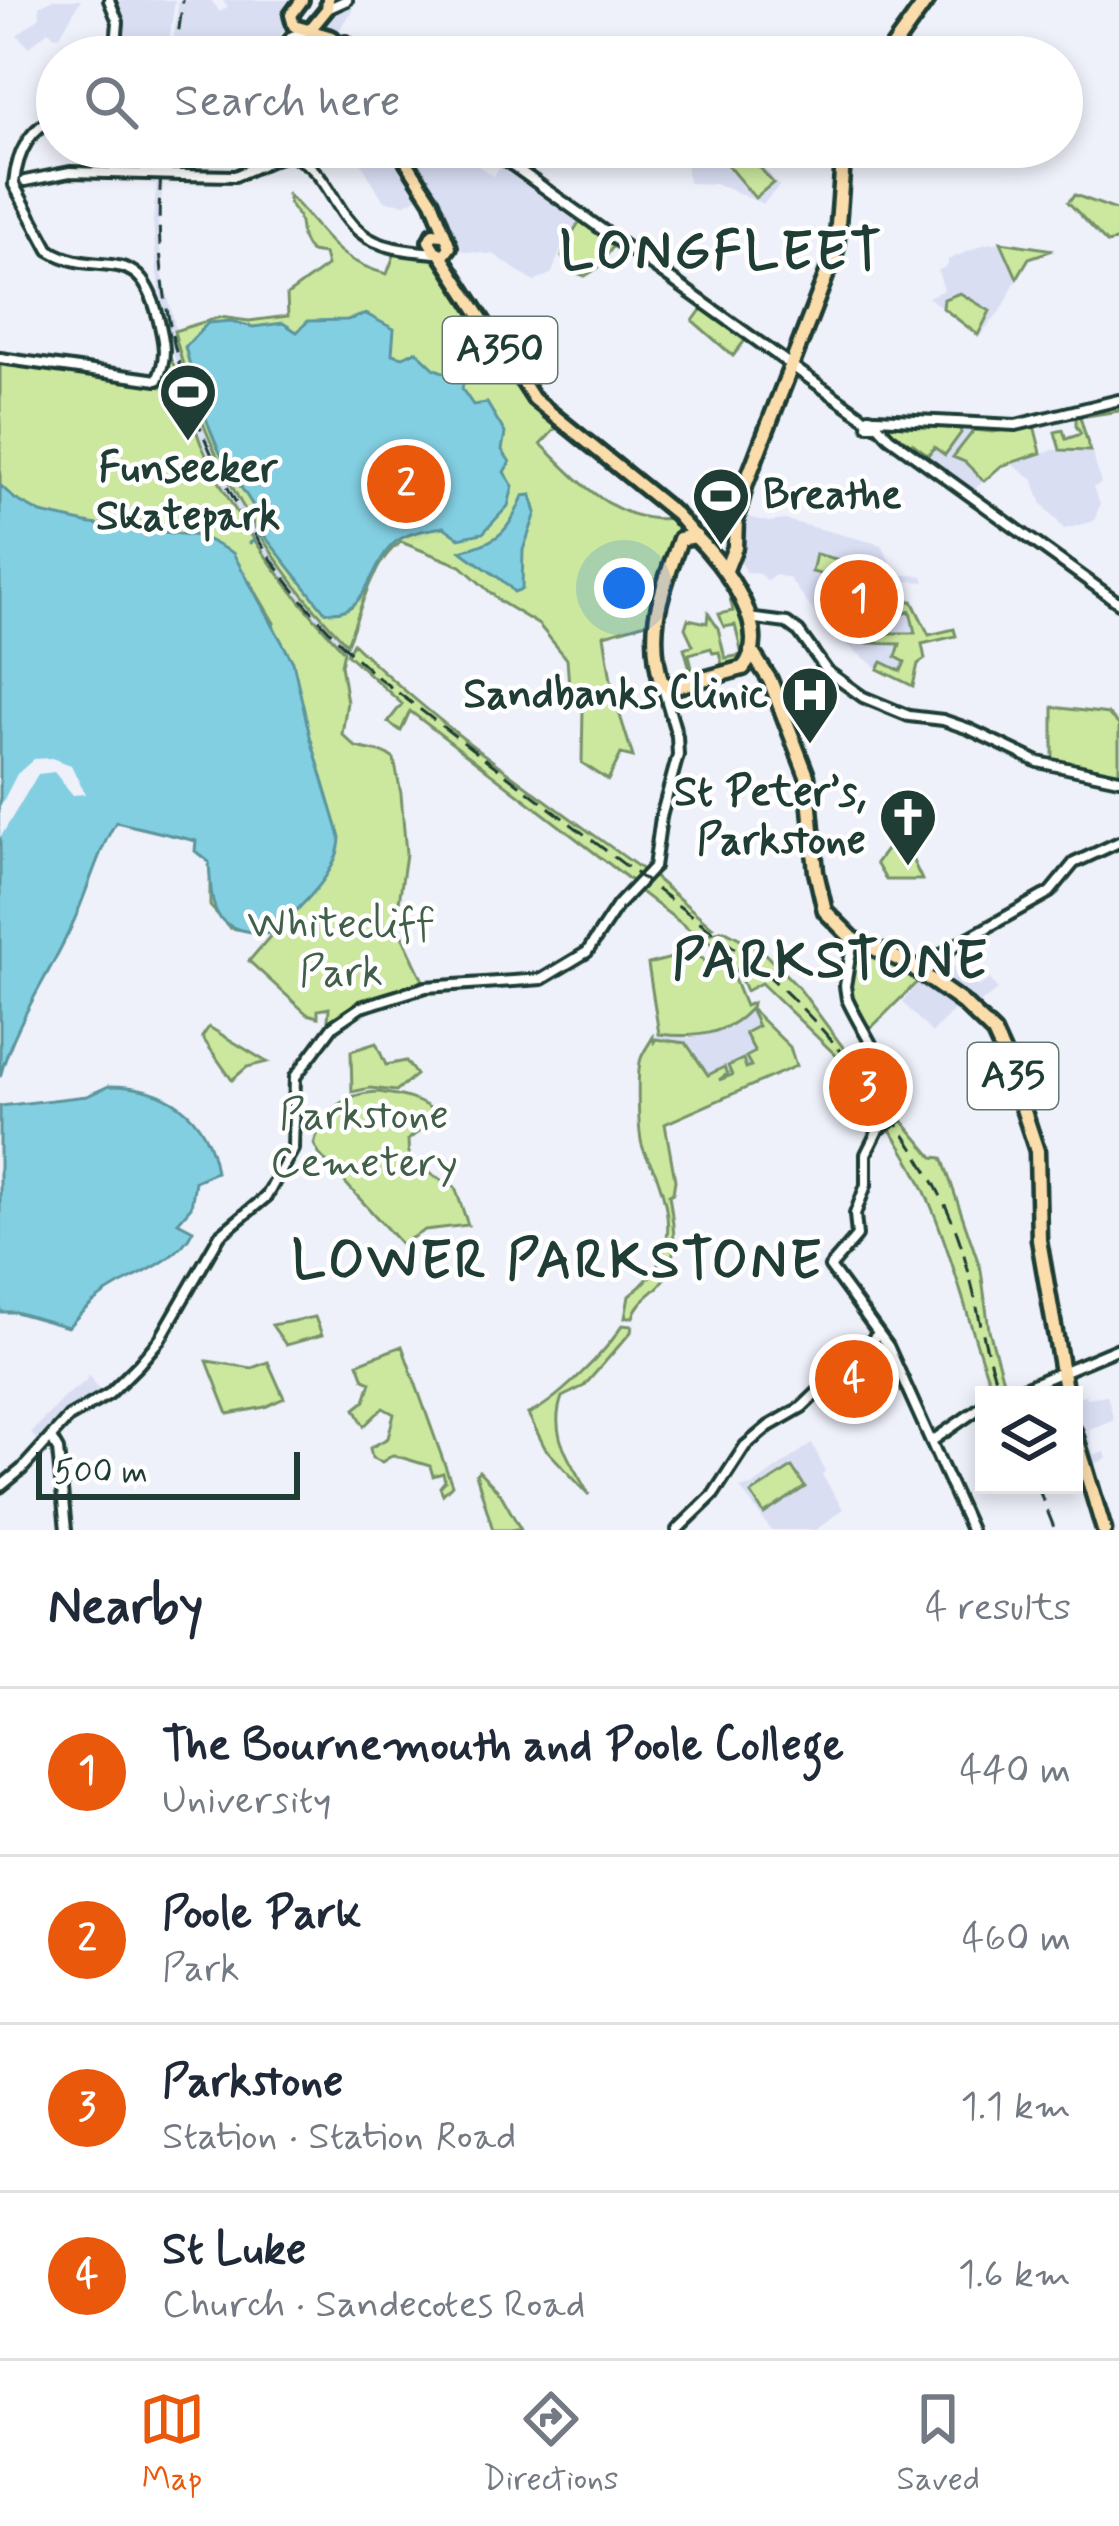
<!DOCTYPE html>
<meta charset="utf-8">
<style>
:root{--surface:#fff;--page:#f6f6f7;--text:#1f2937;--muted:#747a83;--line:#e0e1e3;--accent:#ea580c}
body{margin:0;font-family:Mynerve,sans-serif;background:var(--page);color:var(--text)}
.controls{position:absolute;right:36px;bottom:36px;display:grid;overflow:hidden;border-radius:0px;box-shadow:0 6px 18px #0003}
.controls button{width:108px;height:108px;display:grid;place-items:center;padding:0;border:0;border-bottom:3px solid var(--line);background:var(--surface);color:var(--text);font:60px sans-serif}
.scale{position:absolute;left:36px;bottom:30px;width:264px;box-sizing:border-box;padding-left:12px;border:6px solid #1f3d34;border-top:0;font-size:33px;line-height:42px;white-space:nowrap;color:#1f3d34;-webkit-text-stroke:9px #fff;paint-order:stroke}
.you{position:absolute;left:624px;top:588px;width:42px;height:42px;margin:-30px;border:9px solid #fff;border-radius:50%;background:#1a73e8;box-shadow:0 0 0 18px #1a73e833}
.badge{display:grid;place-items:center;width:78px;height:78px;border-radius:50%;background:var(--accent);color:#fff;font-size:39px;font-weight:700}
.pin{position:absolute;translate:-50% -50%;border:6px solid #fff;box-shadow:0 3px 12px #0006}
.list{margin:0;padding:0;list-style:none}
h2{display:flex;justify-content:space-between;align-items:center;height:156px;margin:0;padding:0 48px;font-size:51px}
h2 small{font-size:39px;font-weight:400;color:var(--muted)}
.list li{display:grid;grid-template-columns:78px 1fr auto;gap:36px;align-items:center;box-sizing:border-box;height:168px;padding:0 48px;border-top:3px solid var(--line)}
.list b{display:block;font-size:45px;white-space:nowrap}
.list p{margin:0;font-size:39px;white-space:nowrap;color:var(--muted)}
.list em{font-size:39px;font-style:normal;color:var(--muted)}
.icon{flex:none;width:66px;height:66px;fill:none;stroke:currentColor;stroke-width:2;stroke-linecap:round;stroke-linejoin:round}
.map{position:relative;flex:none;width:1119px;height:1530px;overflow:hidden}
.search{position:absolute;background:var(--surface);box-shadow:0 6px 18px #0003;left:36px;right:36px;top:36px;height:132px;display:flex;align-items:center;gap:30px;box-sizing:border-box;padding:0 42px;border-radius:66px;color:var(--muted);font-size:45px}
.sheet{height:828px;background:var(--surface)}
nav{display:flex;justify-content:space-around;align-items:center;box-sizing:border-box;height:168px;border-top:3px solid var(--line);background:var(--surface);font-size:33px;color:var(--muted)}
nav a{display:grid;justify-items:center;gap:6px}
nav .on{color:var(--accent)}
.map>svg:first-child{display:block}
.built{fill:#d9def3}
.green{fill:#cce89f;stroke:#76926a;stroke-width:3}
.water{fill:#83cfe2;stroke:#5b959c;stroke-width:3}
.pier{fill:#eef0fa}
.lines{fill:none;stroke-linecap:round;stroke-linejoin:round}
.stream{stroke:#5b959c;stroke-width:3}
.tertiary-casing{stroke:#1f3d34;stroke-width:16}
.secondary-casing{stroke:#1f3d34;stroke-width:16}
.primary-casing{stroke:#1f3d34;stroke-width:20}
.trunk-casing{stroke:#1f3d34;stroke-width:21}
.tertiary{stroke:#fff;stroke-width:8}
.secondary{stroke:#fff;stroke-width:8}
.primary{stroke:#fbddab;stroke-width:10}
.trunk{stroke:#fbddab;stroke-width:12}
.rail{stroke:#1f3d34;stroke-width:3;stroke-dasharray:18 9;stroke-linecap:butt}
.tertiary-bridge-casing{stroke:#1f3d34;stroke-width:16;stroke-linecap:butt}
.tertiary-bridge{stroke:#fff;stroke-width:8}
.labels{text-anchor:middle;dominant-baseline:central;stroke-width:9;stroke-linejoin:round;paint-order:stroke}
.shield{fill:#fff;stroke:#627771;stroke-width:3}
.shield-label{font-size:39px;font-weight:bold;fill:#1f3d34}
.poi-label{font-size:42px;font-weight:bold;fill:#1f3d34;stroke:#fff;text-anchor:end}
.park-label{font-size:42px;fill:#425f49;stroke:#fff}
.district-label{font-size:54px;font-weight:bold;letter-spacing:3px;fill:#1f3d34;stroke:#fff}
</style>
<div class="map">
<svg width="1119" height="1530" viewBox="0 0 1119 1530">
<rect width="100%" height="100%" fill="#eef0fa"/>
<filter id="ink" filterUnits="userSpaceOnUse"><feTurbulence type="fractalNoise" baseFrequency=".00833" numOctaves="2"/><feDisplacementMap in="SourceGraphic" scale="24" xChannelSelector="R" yChannelSelector="G"/><feConvolveMatrix kernelMatrix="1 2 1 2 8 2 1 2 1" color-interpolation-filters="sRGB"/></filter>
<g filter="url(#ink)">
<!-- built -->
<path class="built" d="M52,0H81L60,35L56,37L48,31L29,47L17,35L40,17L39,6Z
M117,0H175L167,57H119L122,25Z
M179,0H211L220,12L228,6L222,0H292L287,13L288,26L270,47L264,41L250,57H171Z
M348,4L353,8L336,35L365,57H274L292,36L321,31L331,10Z
M160,147H168L158,224L162,272L193,401L214,451L254,527L292,582L347,644L344,651L283,581L257,544L217,476L196,428L171,347L157,274L153,220Z
M351,147H468L464,156L493,176L505,160L582,215L563,244L552,273L534,282L495,255L450,249L426,193L405,204L384,201Z
M685,147H747L779,186L763,204L717,184L688,183Z
M1001,242L1017,278L1004,306L979,337L928,297L944,290L938,271L948,265V260L985,244Z
M918,424L993,432L1014,455L971,492L908,447L917,435Z
M1053,450L1092,451L1101,484L1093,487L1100,504L1094,521L1064,529L1041,502L1034,481L1011,463Z
M737,514L768,522L785,520L882,545L896,574L923,576L925,582L902,581L929,635L954,629L956,637L922,643L925,659L918,664L913,686L883,673L826,628L789,578L775,575L768,581L760,574L746,572L737,555Z
M942,955L978,987L990,979L998,990L970,1009L962,1002L932,1033L902,1002Z
M750,1008L771,1051L777,1053L712,1084L647,1102L653,1037L659,1034L692,1038L727,1027Z
M834,1050L870,1079L889,1114L913,1145L964,1268L917,1161Z
M88,1374L102,1394L77,1407L40,1445L31,1433L65,1396L86,1381Z
M1086,1395L1087,1398L1107,1395L1114,1420L1089,1429L1094,1455L1105,1452L1107,1459L1085,1467L1080,1453L1074,1454V1397Z
M812,1443L825,1471L822,1475L843,1509L816,1530H771L740,1488L752,1486Z"/>
<!-- green -->
<path class="green" d="M746,151L773,183L755,198L728,166Z
M288,195C325,231 332,260 387,274L396,250L439,260L533,404L556,428L541,444C578,480 616,525 672,518L679,529L646,623L604,635L613,693L633,757L621,754L608,780L582,763L583,709L579,700H570L567,659L539,625L501,602L461,566L401,542C371,561 360,613 347,644C261,556 203,451 174,331L220,317L249,321L288,316L287,295L327,266L324,254L311,252C299,240 303,233 299,219C295,208 288,207 288,195Z
M1075,195L1119,211V240L1107,243L1068,202Z
M580,221L614,245L598,268L585,276L569,270L562,257L565,244Z
M1001,242L1053,250L1029,258L1017,278Z
M960,293L990,311L978,335L943,308L944,299Z
M703,307L746,339L733,356L693,321Z
M169,357C185,381 190,416 201,444C235,522 286,589 344,651L341,665L347,702L342,734L356,747L385,753L394,759L401,794L406,854L396,923L426,987L361,1007L337,1022L328,1020L329,1008L318,1010V1017L307,1014L249,961L272,934L230,928L210,906V882L274,623L250,582L0,551V360L161,387L166,384Z
M1119,403V411L1080,417L1090,451L1060,450L1055,432L1063,430L1066,439L1081,434L1076,426V417L1071,418V415Z
M886,422L960,429L961,433L945,455L934,447L928,455L912,443L908,447L883,426Z
M1034,425L1041,453L1001,466L984,481L965,462L953,457L974,430L993,432Z
M816,554L844,561L840,579L812,572Z
M733,592L749,634L745,661L719,671L718,666L722,665L719,652L713,653L711,648L689,654L693,673L702,671L703,675L693,679L684,648L693,645L685,628L688,619L707,623L708,613L718,628L725,658L742,655L735,625L724,627L719,614L733,611L729,593Z
M912,601L929,635L954,629L956,636L922,644L925,659L918,664L913,686L878,669L882,662L901,671L905,662L896,657L900,644L868,643L849,634L846,637L840,632L837,635L828,625L833,621L872,633H915L910,611L899,616L879,611L883,602Z
M353,643C442,730 546,800 647,873L634,883L410,711L401,731L388,722L402,704L347,654Z
M1053,707L1108,714L1119,725V779L1053,765Z
M903,840L922,880H886L876,863L886,850Z
M653,876L712,927L691,931L637,889Z
M724,930L761,950L799,988L851,1058L844,1063L761,983L746,991L737,970L732,974L745,1006L752,1003L751,1009L790,1047L796,1066L665,1124L675,1180L673,1193L669,1195C673,1221 680,1257 663,1281C653,1295 638,1299 633,1317L625,1318L629,1296C671,1264 676,1229 658,1179C654,1167 646,1158 642,1145C638,1129 637,1078 640,1062C641,1054 650,1043 653,1037L654,1042L656,1039L686,1043L708,1075L724,1067L727,1074L719,1080L732,1075L728,1066L743,1059L746,1068L751,1066L746,1057L755,1052L745,1033L758,1026L750,1009C726,1036 692,1038 659,1034L648,964L683,955L702,958L712,972L727,964L704,935Z
M858,944L900,963L920,979L869,1030C848,1004 844,974 858,944Z
M209,1027L265,1061L267,1062L247,1067L232,1080L202,1037Z
M376,1043L386,1065L406,1061L416,1075L396,1091L370,1088L352,1092L351,1051Z
M378,1092C400,1095 422,1099 439,1115L408,1140L409,1162L455,1187L468,1225L425,1230L401,1244L319,1154L314,1144C322,1112 344,1093 378,1092Z
M900,1118L933,1157L942,1158L944,1163L981,1270L989,1330L1007,1395H994C960,1304 946,1208 888,1127Z
M315,1317L322,1335L286,1345L272,1325Z
M622,1325L632,1326L631,1332L584,1386L562,1397C548,1436 571,1460 589,1495L545,1448L528,1414C552,1405 609,1350 622,1325Z
M402,1346L452,1485L443,1494L440,1487L445,1481L443,1473L433,1476L430,1466L393,1455L382,1462L372,1458L370,1448L388,1438L394,1414L383,1408L364,1426L355,1409L365,1401L371,1382L364,1379L358,1363Z
M207,1361L252,1368L268,1362L284,1398L265,1407L228,1414Z
M792,1467L805,1487L764,1514L751,1494Z
M479,1471L500,1493L521,1530H493L476,1474Z"/>
<!-- water -->
<path class="water" d="M366,314L394,329L392,354L403,357L416,351L435,369L464,380L462,389L473,405L487,403L505,433L502,450L510,462L504,472L513,486L508,506L483,533L459,538L444,527C429,529 409,532 397,541C367,563 370,620 324,611L262,533C261,507 233,481 222,457C205,422 195,385 185,347L208,323L231,321L253,327L283,323L297,332L308,321L347,320Z
M0,485L15,499L41,513L91,524L200,536L233,553L293,662L310,736L340,837C340,874 297,909 273,934C213,931 212,916 209,862L195,851L196,841L116,822C96,855 88,891 72,925C49,976 14,1023 0,1077Z
M531,495L536,513L523,550L522,589L514,592C500,575 479,566 461,551C500,540 507,534 523,496Z
M109,1086C166,1086 207,1113 216,1172L195,1181L191,1207L178,1222L193,1230C181,1257 143,1273 119,1285C100,1295 82,1311 68,1327L15,1312H0V1106L87,1096Z"/>
<!-- pier -->
<path class="pier" d="M52,758L71,765L85,794L73,795L54,772L38,774L0,838V807L17,774L34,759Z"/>
<g class="lines">
<!-- stream -->
<path class="stream" d="M258,537L260,536
M250,543L254,540"/>
<defs>
<path id="tertiary" d="M109,0L118,22L115,57
M181,175L235,176L277,158
M25,181L70,172L148,174
M14,183C17,154 29,128 57,117
M0,358L157,380C168,357 164,341 158,317C138,238 100,281 49,250L14,185
M878,425L889,437L1119,603
M748,618L787,623L799,632L827,671L863,697L909,716L943,720L969,729L1038,762L1119,779
M853,939L845,986L847,999C861,1031 900,1083 896,1117
M926,974L933,961L949,949L1050,892L1074,863L1119,842
M885,1125L878,1130L866,1154V1185L855,1214L857,1236L830,1267L888,1346L971,1530
M1007,1395L1119,1348
M51,1438L58,1450L66,1530
M932,1441L984,1405
M677,1530L713,1495L745,1446L769,1426L802,1407L878,1334"/>
<path id="secondary" d="M327,9L347,0
M274,57L292,36L306,32
M276,147L277,158L290,155C329,169 331,209 361,233C380,249 412,251 436,253
M487,147L866,419
M869,417L877,419L878,425H868Z
M876,418L1016,425L1119,400
M0,1487L22,1469L69,1417L109,1394L139,1364L160,1339L220,1235L266,1197L293,1149L295,1077L333,1026L361,1007L426,987L542,979L587,952L618,905L654,867L661,817L678,755L677,736L661,681"/>
<path id="primary" d="M302,0L291,15L294,26L332,37L350,57
M309,31L327,9L328,0
M346,43L365,57
M397,147L432,201L450,247L444,255L435,251L429,241L433,234L443,235
M440,254L534,399L676,514L695,536"/>
<path id="trunk" d="M886,57L927,0
M695,536C722,562 775,631 743,668L671,688L661,681C646,624 662,593 680,539Z
M726,570L735,547L736,519L746,483L836,250L844,147
M751,651L770,680L807,776L816,872L825,911L853,939L905,962L962,1002L994,1033L1009,1066L1037,1151L1039,1240L1066,1395
M1074,1431L1104,1530"/>
</defs>
<!-- tertiary casing -->
<use href="#tertiary" class="tertiary-casing"/>
<!-- secondary casing -->
<use href="#secondary" class="secondary-casing"/>
<!-- primary casing -->
<use href="#primary" class="primary-casing"/>
<!-- trunk casing -->
<use href="#trunk" class="trunk-casing"/>
<!-- tertiary -->
<use href="#tertiary" class="tertiary"/>
<!-- secondary -->
<use href="#secondary" class="secondary"/>
<!-- primary -->
<use href="#primary" class="primary"/>
<!-- trunk -->
<use href="#trunk" class="trunk"/>
<!-- rail -->
<path class="rail" d="M175,57L183,0
M164,147C137,345 227,545 376,676L750,960C823,1019 927,1147 958,1236C976,1288 981,1343 1001,1395
M1037,1485L1055,1530"/>
<defs>
<path id="tertiary-bridge" d="M148,174L181,175
M885,1125L896,1117"/>
</defs>
<!-- tertiary-bridge casing -->
<use href="#tertiary-bridge" class="tertiary-bridge-casing"/>
<!-- tertiary-bridge -->
<use href="#tertiary-bridge" class="tertiary-bridge"/>
</g>
</g>
<!-- icons -->
<defs>
<symbol id="stadium-pin" viewBox="-11 -11 22 30"><path d="M0 17L-7.5 6A9.5 9.5 0 1 1 7.5 6Z" fill="#1f3d34" stroke="#fff"/><path d="M0-5a6.5 5 0 1 0 0 10a6.5 5 0 1 0 0-10ZM-3.5-1.8h7v3.6h-7Z" fill="#fff"/></symbol>
<symbol id="hospital-pin" viewBox="-11 -11 22 30"><path d="M0 17L-7.5 6A9.5 9.5 0 1 1 7.5 6Z" fill="#1f3d34" stroke="#fff"/><path d="M-5-5h3v3.5h4V-5h3V5h-3V1.5h-4V5h-3Z" fill="#fff"/></symbol>
<symbol id="church-pin" viewBox="-11 -11 22 30"><path d="M0 17L-7.5 6A9.5 9.5 0 1 1 7.5 6Z" fill="#1f3d34" stroke="#fff"/><path d="M-1.2-6h2.4v3.5h3.3v2.4h-3.3V6h-2.4V-.1h-3.3v-2.4h3.3Z" fill="#fff"/></symbol>
</defs>
<g fill-rule="evenodd">
<use href="#stadium-pin" x="155" y="359" width="66" height="90"/>
<use href="#stadium-pin" x="688" y="463" width="66" height="90"/>
<use href="#hospital-pin" x="777" y="662" width="66" height="90"/>
<use href="#church-pin" x="875" y="784" width="66" height="90"/>
</g>
<g class="labels">
<!-- shield labels -->
<g class="shield">
<rect x="443" y="317" width="114" height="66" rx="9"/>
<rect x="968" y="1043" width="90" height="66" rx="9"/>
</g>
<g class="shield-label">
<text x="500" y="350">A350</text>
<text x="1013" y="1076">A35</text>
</g>
<!-- poi labels -->
<g class="poi-label">
<text x="188" y="469" text-anchor="middle">Funseeker<tspan x="188" dy="48">Skatepark</tspan></text>
<text x="763" y="496" text-anchor="start">Breathe</text>
<text x="768" y="695">Sandbanks Clinic</text>
<text x="866" y="793">St Peter’s,<tspan x="866" dy="48">Parkstone</tspan></text>
</g>
<!-- park labels -->
<g class="park-label">
<text x="341" y="925">Whitecliff<tspan x="341" dy="48">Park</tspan></text>
<text x="364" y="1116">Parkstone<tspan x="364" dy="48">Cemetery</tspan></text>
</g>
<!-- district labels -->
<g class="district-label">
<text x="722" y="253">LONGFLEET</text>
<text x="831" y="962">PARKSTONE</text>
<text x="558" y="1262">LOWER PARKSTONE</text>
</g>
</g>
</svg>
<div class="controls">
<button><svg class="icon" aria-label="layers" viewBox="0 0 24 24"><path d="M12 4l9 5-9 5-9-5zM3 14l9 5 9-5"/></svg></button>
</div>
<div class="scale">500 m</div>
<div class="you"></div>
<div class="pin badge" style="left:859px;top:599px">1</div>
<div class="pin badge" style="left:406px;top:484px">2</div>
<div class="pin badge" style="left:868px;top:1087px">3</div>
<div class="pin badge" style="left:854px;top:1379px">4</div>
<div class="search"><svg class="icon" aria-label="search" viewBox="0 0 24 24"><circle cx="10" cy="10" r="6"/><path d="M15 15l6 6"/></svg>Search here</div>
</div>
<section class="sheet">
<h2>Nearby<small>4 results</small></h2>
<ul class="list">
<li><span class="badge">1</span><div><b>The Bournemouth and Poole College</b><p>University</p></div><em>440 m</em></li>
<li><span class="badge">2</span><div><b>Poole Park</b><p>Park</p></div><em>460 m</em></li>
<li><span class="badge">3</span><div><b>Parkstone</b><p>Station · Station Road</p></div><em>1.1 km</em></li>
<li><span class="badge">4</span><div><b>St Luke</b><p>Church · Sandecotes Road</p></div><em>1.6 km</em></li>
</ul>
</section>
<nav>
<a class="on"><svg class="icon" aria-label="map" viewBox="0 0 24 24"><path d="M3 6l6-2 6 2 6-2v14l-6 2-6-2-6 2zM9 4v14M15 6v14"/></svg>Map</a>
<a><svg class="icon" aria-label="directions" viewBox="0 0 24 24"><path d="M12 3l9 9-9 9-9-9zM9 14v-3h6M13 9l2 2-2 2"/></svg>Directions</a>
<a><svg class="icon" aria-label="saved" viewBox="0 0 24 24"><path d="M7 4h10v16l-5-4-5 4z"/></svg>Saved</a>
</nav>
